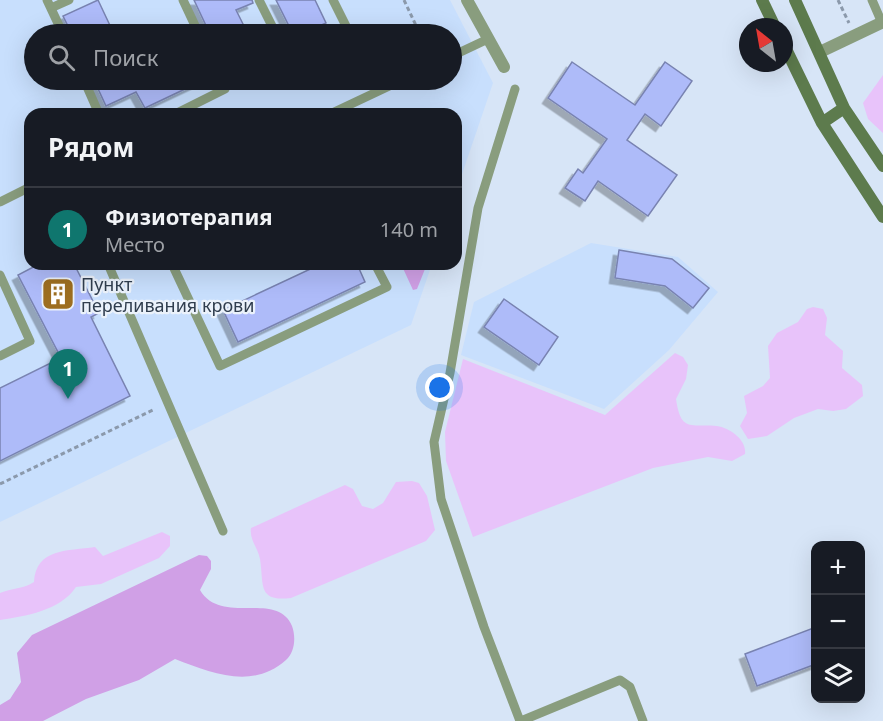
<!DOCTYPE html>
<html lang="ru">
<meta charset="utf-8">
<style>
:root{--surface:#171b24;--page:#242831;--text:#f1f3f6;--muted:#9ea1a6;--line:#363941;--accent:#0f766e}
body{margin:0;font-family:"Noto Sans",sans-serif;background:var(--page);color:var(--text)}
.controls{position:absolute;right:18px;bottom:18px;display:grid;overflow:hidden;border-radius:12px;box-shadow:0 6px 24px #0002}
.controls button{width:54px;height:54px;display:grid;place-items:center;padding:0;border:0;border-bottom:2px solid var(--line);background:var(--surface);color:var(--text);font:30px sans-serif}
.compass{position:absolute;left:739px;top:18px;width:54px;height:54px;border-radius:50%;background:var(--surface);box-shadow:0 6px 24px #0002;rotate:329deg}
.you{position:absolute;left:440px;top:388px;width:21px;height:21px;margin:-15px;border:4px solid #fff;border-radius:50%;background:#1a73e8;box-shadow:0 0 0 9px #1a73e833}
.badge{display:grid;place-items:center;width:39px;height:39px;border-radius:50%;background:var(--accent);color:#fff;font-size:20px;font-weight:700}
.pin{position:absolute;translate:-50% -50px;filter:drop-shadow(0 2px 3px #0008)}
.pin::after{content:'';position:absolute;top:32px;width:21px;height:18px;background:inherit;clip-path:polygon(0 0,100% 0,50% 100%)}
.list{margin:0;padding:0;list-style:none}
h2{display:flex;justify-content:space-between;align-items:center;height:78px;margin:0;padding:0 24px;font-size:26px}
h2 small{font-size:20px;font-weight:400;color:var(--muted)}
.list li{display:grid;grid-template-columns:39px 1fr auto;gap:18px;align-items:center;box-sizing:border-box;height:84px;padding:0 24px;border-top:2px solid var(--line)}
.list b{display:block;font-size:22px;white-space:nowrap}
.list p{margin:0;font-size:20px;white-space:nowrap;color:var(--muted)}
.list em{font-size:20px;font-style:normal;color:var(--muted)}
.icon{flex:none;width:33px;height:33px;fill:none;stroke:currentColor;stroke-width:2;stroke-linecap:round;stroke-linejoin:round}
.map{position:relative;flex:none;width:883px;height:721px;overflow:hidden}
.search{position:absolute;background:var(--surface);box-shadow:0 6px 24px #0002;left:24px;top:24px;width:438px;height:66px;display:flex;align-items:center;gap:15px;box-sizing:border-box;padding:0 21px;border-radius:33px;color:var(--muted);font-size:22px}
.panel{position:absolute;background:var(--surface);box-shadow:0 6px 24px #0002;left:24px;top:108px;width:438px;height:162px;border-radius:18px}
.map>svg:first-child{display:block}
.built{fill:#c8dffd;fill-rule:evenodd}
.green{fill:#e8c3fa}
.forest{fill:#d0a0e6}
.building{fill:#aebbf9;stroke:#7983b1;stroke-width:1.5;filter:url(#shadow)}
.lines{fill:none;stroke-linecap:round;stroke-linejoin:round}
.path{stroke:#8b99ab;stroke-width:3;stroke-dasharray:4.5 3;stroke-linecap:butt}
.service{stroke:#899d7e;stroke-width:9}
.minor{stroke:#899d7e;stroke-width:12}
.secondary{stroke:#5d7b4d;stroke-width:12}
.labels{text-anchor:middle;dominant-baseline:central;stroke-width:4.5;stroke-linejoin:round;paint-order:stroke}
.poi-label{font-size:18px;fill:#303e4f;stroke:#ebf2fb;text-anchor:start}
</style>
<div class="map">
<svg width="883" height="721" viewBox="0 0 883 721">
<defs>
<filter id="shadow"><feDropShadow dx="-5.5" dy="5.5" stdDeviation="0" flood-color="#0004"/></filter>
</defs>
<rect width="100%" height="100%" fill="#d7e5f7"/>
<!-- built -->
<path class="built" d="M0,0H450L493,83L456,192V114H30V264H432L411,325L0,522ZM34,34H452V80H34Z
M591,243L678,257L718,292L669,350L604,409L461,355L474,302Z"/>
<!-- green -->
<path class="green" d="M883,75V133L868,119L863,103Z
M813,307L823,309L827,318L825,335L843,351L842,368L862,385L863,396L846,409L833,411L818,409L794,418L767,436L748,439L740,426L747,413L744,396L763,386L770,378L768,346L777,333L798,322L807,309Z
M675,353L683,357L688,365L686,379L676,399C681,434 692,423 717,426C730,428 747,440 745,454L732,461L708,457L653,468L473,537L446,461L445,432L463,359L605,415Z
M412,481L419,483L427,496L435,530L426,541L291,598C257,602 264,585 260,559C258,548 249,539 251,528L345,485L353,489L362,506L373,509L383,503L396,482Z
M162,532L170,536V546L159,558L101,584L76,587C60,611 25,616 0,620V593C11,588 24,589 34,582C36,548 68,551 95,547L103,556Z"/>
<!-- forest -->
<path class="forest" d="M401,264H427L417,289L413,290Z
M199,555L207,556L211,561V569L200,590C221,626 277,590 292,626C296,637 295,652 286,660C252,690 212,673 175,659L139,680L86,699L43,721H0V705L10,699L21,682L17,653L32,635Z"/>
<!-- building -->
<path class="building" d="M98,0L114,34H72L63,16Z
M194,0H252L253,3L236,10L248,34H210Z
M276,0H315L326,23L302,34H293Z
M572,62L635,105L665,62L692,81L661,126L645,114L627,140L677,175L648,216L598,181L585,201L565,188L578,169L583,173L607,139L548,98Z
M94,80H204L145,108L136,92L106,106Z
M619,250L672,259L709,288L693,308L665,286L615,278Z
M39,264H74L99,313L91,317L130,396L0,461V388L61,358L18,275Z
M321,264H357L365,282L238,342L223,310Z
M504,299L558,337L539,365L484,327Z
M816,627V664L757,686L745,654Z"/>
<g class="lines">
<!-- path -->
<path class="path" d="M404,0L420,34
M838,0L849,23
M0,484L155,409"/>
<!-- service -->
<path class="service" d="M47,0L63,34
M183,0L199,34
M259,0L276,34
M333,0L350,34
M872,0L882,23
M51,8L69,0
M452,56L488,39
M84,80L99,114
M515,89L478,208L450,373L434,442L441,499L484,627L520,721
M175,114L225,89L220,80
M330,114L402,80
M0,202L30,187
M108,264L223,531
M172,264L220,366L387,287L375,264
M0,275L30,341L0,356
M521,721L620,680L630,687L643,721"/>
<!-- minor -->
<path class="minor" d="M467,0L504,67
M820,52L883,22"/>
<!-- secondary -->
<path class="secondary" d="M762,0L775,27
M795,0L844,108L883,166
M784,45L822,123L883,217
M822,123L844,108"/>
</g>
<!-- icons -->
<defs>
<symbol id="building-square" viewBox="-11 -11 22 22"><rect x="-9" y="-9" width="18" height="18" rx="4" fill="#9d6e20" stroke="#ebf2fb"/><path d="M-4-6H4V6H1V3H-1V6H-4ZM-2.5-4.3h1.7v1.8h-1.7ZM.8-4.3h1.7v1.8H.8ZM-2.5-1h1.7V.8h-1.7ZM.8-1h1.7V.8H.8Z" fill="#fff"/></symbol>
</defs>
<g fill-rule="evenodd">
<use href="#building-square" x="39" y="275" width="38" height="38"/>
</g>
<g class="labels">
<!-- poi labels -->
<g class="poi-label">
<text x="81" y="284">Пункт<tspan x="81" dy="21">переливания крови</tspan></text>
</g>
</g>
</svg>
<div class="controls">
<button>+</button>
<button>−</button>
<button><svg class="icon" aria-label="layers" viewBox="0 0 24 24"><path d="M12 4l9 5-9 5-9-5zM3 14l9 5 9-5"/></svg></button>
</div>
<svg class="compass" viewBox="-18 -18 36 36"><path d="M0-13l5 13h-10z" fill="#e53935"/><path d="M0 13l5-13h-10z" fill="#9ea1a6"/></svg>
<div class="you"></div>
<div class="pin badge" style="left:68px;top:399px">1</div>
<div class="search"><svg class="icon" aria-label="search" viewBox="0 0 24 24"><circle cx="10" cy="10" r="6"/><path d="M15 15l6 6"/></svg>Поиск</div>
<section class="panel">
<h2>Рядом<small></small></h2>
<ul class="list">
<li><span class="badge">1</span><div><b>Физиотерапия</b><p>Место</p></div><em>140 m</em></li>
</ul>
</section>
</div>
